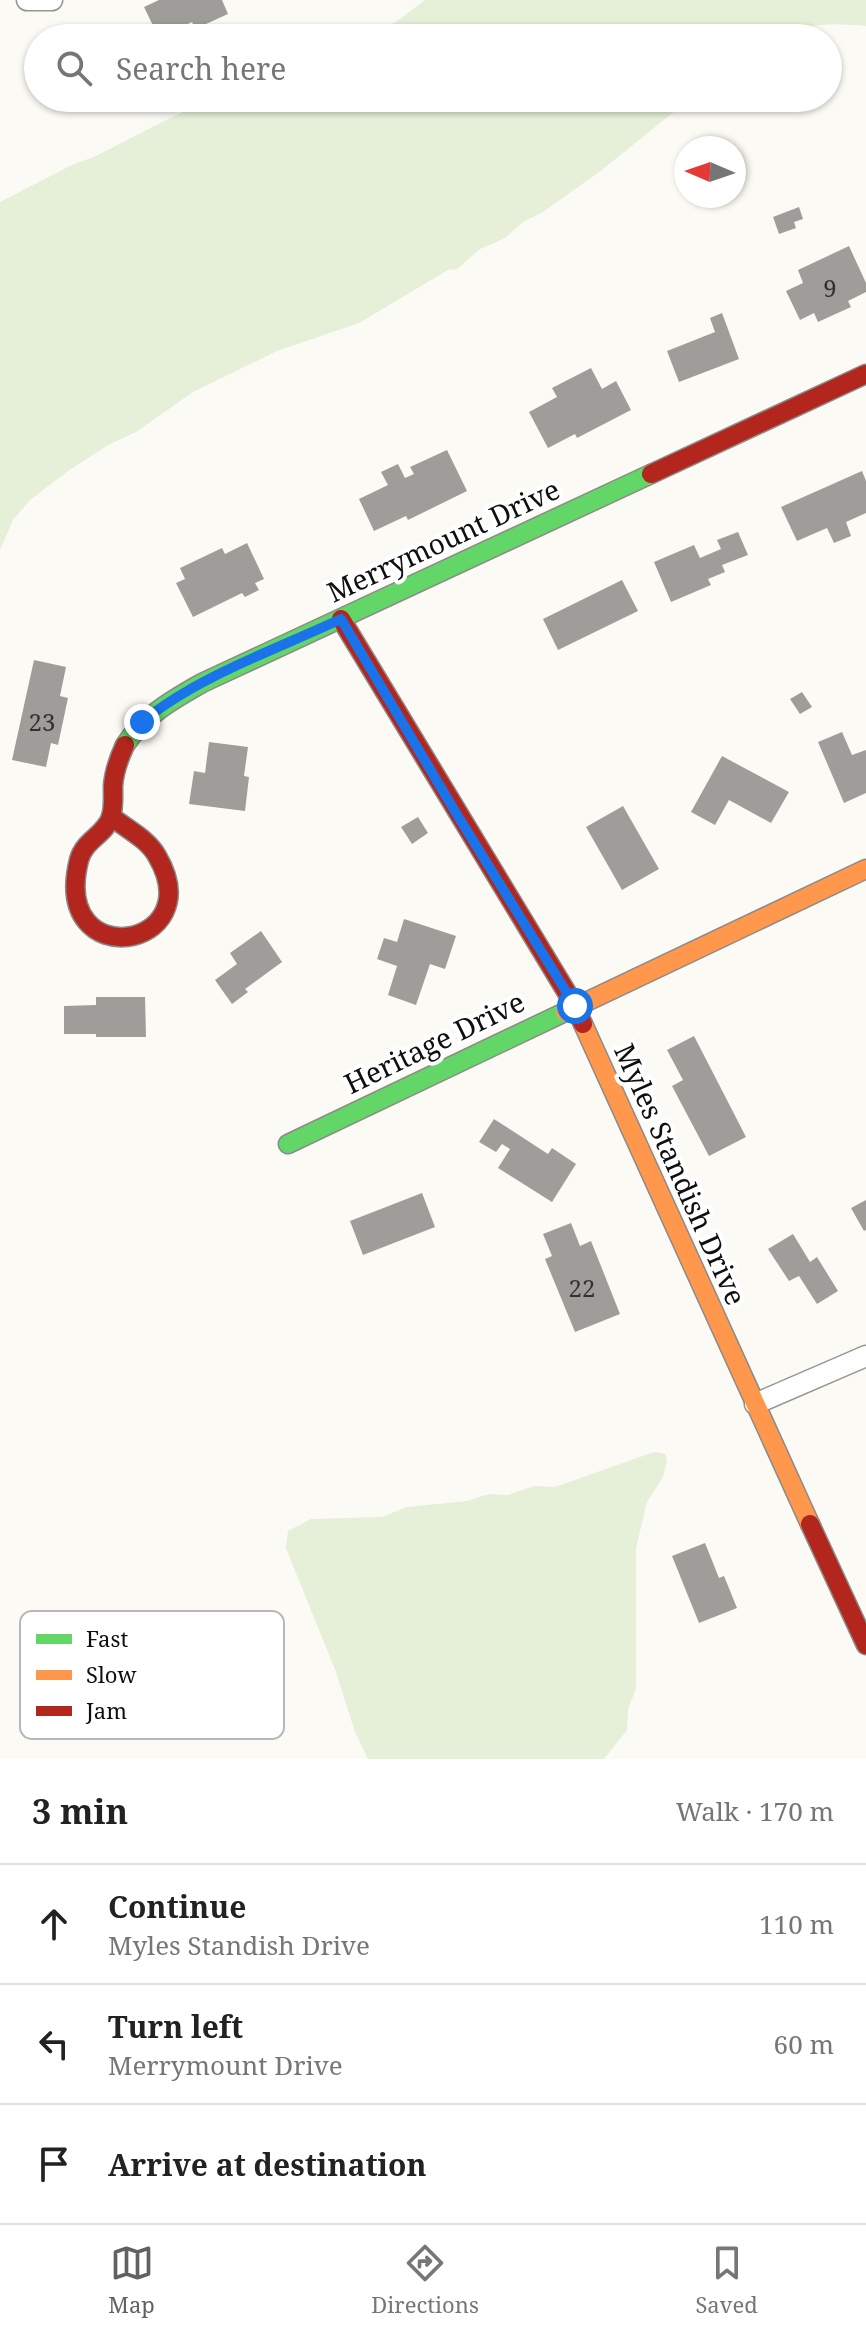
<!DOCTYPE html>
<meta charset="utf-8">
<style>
:root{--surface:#fff;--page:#f6f6f6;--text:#222;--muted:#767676;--line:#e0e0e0;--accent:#626160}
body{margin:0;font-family:"Noto Serif",serif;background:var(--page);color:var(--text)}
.compass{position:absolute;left:674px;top:136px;width:72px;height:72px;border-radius:50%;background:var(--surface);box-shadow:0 2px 6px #0004;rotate:272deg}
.stop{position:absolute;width:24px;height:24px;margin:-18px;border:6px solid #1a73e8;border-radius:50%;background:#fff}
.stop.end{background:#1a73e8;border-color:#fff;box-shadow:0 2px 8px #0008}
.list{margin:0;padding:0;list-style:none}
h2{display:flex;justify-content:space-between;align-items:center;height:104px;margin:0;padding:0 32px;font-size:34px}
h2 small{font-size:26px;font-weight:400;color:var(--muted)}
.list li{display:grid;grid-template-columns:52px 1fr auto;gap:24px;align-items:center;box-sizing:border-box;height:120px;padding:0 32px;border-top:2px solid var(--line)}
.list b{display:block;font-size:30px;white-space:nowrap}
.list p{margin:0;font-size:26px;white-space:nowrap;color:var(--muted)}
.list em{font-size:26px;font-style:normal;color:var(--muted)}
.icon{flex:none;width:44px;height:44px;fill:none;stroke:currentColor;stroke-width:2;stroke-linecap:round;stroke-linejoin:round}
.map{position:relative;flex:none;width:866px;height:1759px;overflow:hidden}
.search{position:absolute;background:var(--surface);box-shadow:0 2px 6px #0004;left:24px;right:24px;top:24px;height:88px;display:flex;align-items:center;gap:20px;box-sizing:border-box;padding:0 28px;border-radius:44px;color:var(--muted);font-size:30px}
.sheet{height:464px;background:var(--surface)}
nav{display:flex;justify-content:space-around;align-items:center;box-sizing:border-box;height:112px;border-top:2px solid var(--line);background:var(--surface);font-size:22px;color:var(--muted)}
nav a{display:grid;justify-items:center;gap:4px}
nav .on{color:var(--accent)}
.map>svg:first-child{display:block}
.green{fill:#e6efd7}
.building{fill:#9f9d9a}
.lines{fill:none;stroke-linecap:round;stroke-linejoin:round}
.street-casing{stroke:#959593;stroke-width:23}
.fast-casing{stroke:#8c8b89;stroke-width:21}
.slow-casing{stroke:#8c8b89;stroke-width:21}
.jam-casing{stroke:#8c8b89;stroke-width:21}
.street{stroke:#fefefe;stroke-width:20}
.fast{stroke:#63d668;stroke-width:18}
.slow{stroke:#ff974d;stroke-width:18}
.jam{stroke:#b3261e;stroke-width:18}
.route{stroke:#1a73e8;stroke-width:10}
.labels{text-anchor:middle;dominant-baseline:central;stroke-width:8;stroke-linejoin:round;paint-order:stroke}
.number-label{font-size:24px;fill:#333232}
.street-label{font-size:28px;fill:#0f0f0f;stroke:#fff}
.key{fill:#fff;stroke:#b7b7b7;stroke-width:2}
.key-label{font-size:22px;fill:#0f0f0f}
</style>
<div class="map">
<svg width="866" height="1759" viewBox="0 0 866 1759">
<rect width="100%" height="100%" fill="#fbfaf5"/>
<!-- green -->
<path class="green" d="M425,0H866V26C831,23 809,22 776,38H365L396,22Z
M213,98H691L602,170L543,212L523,222L505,238L480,249L457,269L448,270L359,323L277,351L193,392L136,432L108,445L68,471L30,500L13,520L0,550V202L74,164L94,157L166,120Z
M654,1452L665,1454L667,1461L663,1477L647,1502L636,1548V1689L628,1709L627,1730L604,1759H368L355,1732L336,1672L286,1548L288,1531L311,1519L382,1517L407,1507L467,1501L489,1494L508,1495L534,1486L555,1487Z"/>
<!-- building -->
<path class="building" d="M159,0H222L228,14L195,29L192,22L159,38L144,7Z
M799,207L803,219L794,222L796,228L779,234L773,217Z
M849,246L866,283V292L848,301L851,307L818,322L814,313L800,320L786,291L803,283L798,270Z
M722,313L739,359L679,382L667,351L715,332L710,318Z
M591,368L602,389L616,381L631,410L577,438L575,434L548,448L529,412L557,397L552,388Z
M447,450L467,491L408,520L406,516L374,531L359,499L388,485L381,472L398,464L405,478L414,474L410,467Z
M862,471L866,481V513L846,522L851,536L834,543L827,528L797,541L781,507Z
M738,532L748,555L722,565L725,572L708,579L711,585L671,602L654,562L694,545L700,558L721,549L717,540Z
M247,543L264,579L255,583L259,590L245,597L242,593L193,617L176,583L185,579L180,568L222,548L225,554Z
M622,580L638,611L558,650L543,619Z
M34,660L66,667L60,696L68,698L58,745L51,743L46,767L12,760Z
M802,692L812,707L800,714L790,699Z
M842,732L852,755L866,750V793L844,803L818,742Z
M209,742L248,747L244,776L249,777L245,811L189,804L194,771L205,773Z
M722,756L789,792L771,823L729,800L715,825L691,812Z
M623,806L659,869L622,890L586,827Z
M418,817L428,833L412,844L401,827Z
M404,919L456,936L445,969L430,964L416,1005L388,995L397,966L377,959L384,938L397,942Z
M261,931L282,962L245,989L248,992L232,1004L215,980L237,964L230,953Z
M96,997H145L146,1037H96V1034H64V1006L96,1005Z
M694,1036L746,1137L709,1156L672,1086L683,1080L667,1050Z
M494,1119L548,1154L552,1148L576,1164L552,1202L498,1168L510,1149L502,1144L496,1152L479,1142Z
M422,1193L435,1227L363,1255L350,1221Z
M866,1200V1230L864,1231L851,1208Z
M571,1223L580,1246L591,1241L620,1314L575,1332L545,1259L552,1256L543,1234Z
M793,1234L810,1262L817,1257L838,1291L817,1304L799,1276L789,1281L768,1249Z
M705,1543L719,1578L724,1576L737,1608L699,1623L672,1556Z"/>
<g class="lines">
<defs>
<path id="street" d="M27,0H52
M755,1404L866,1356"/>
<path id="fast" d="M125,745C144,716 172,700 202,683L651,474
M288,1144L565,1012"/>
<path id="slow" d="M565,1012L866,869
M583,1024L810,1524"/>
<path id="jam" d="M651,474L866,374
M341,619L575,1006L583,1024
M111,816C126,829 147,838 157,856C212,950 50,976 79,860C84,840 105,835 111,817C114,807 113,796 113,786C114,772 119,758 125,745
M810,1524L866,1645"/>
</defs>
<!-- street casing -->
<use href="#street" class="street-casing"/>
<!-- fast casing -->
<use href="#fast" class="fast-casing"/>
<!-- slow casing -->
<use href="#slow" class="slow-casing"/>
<!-- jam casing -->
<use href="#jam" class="jam-casing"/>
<!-- street -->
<use href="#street" class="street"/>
<!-- fast -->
<use href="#fast" class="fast"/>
<!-- slow -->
<use href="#slow" class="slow"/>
<!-- jam -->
<use href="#jam" class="jam"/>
</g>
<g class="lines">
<!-- route -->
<path class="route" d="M142,722C196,677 277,649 341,619L456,813L575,1006"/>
</g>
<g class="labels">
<!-- number labels -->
<g class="number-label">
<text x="830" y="287">9</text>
<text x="42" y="721">23</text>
<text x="582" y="1287">22</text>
</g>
<!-- street labels -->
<g class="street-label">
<text transform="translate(443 540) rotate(-25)">Merrymount Drive</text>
<text transform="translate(434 1042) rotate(-26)">Heritage Drive</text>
<text transform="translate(681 1174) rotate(66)">Myles Standish Drive</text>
</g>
</g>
<!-- legend -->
<rect x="20" y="1611" width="264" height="128" rx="12" class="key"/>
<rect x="36" y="1634" width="36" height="10" fill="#63d668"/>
<rect x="36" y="1670" width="36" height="10" fill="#ff974d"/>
<rect x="36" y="1706" width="36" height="10" fill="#b3261e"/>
<g class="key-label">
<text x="86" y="1647">Fast</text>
<text x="86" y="1683">Slow</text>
<text x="86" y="1719">Jam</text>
</g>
</svg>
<svg class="compass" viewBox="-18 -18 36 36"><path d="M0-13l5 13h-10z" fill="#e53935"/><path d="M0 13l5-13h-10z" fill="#767676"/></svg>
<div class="stop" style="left:575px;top:1006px"></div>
<div class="stop end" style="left:142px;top:722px"></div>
<div class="search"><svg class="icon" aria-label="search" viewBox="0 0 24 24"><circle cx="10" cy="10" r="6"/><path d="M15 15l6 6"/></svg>Search here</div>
</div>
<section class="sheet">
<h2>3 min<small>Walk · 170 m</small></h2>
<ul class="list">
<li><svg class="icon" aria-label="ahead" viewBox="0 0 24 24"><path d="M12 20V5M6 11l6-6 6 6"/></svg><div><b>Continue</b><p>Myles Standish Drive</p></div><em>110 m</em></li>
<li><svg class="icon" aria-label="left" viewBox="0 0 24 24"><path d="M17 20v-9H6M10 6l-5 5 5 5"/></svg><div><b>Turn left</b><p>Merrymount Drive</p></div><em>60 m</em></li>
<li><svg class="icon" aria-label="arrive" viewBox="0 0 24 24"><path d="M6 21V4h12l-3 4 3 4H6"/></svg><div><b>Arrive at destination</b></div></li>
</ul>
</section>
<nav>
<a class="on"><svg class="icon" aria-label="map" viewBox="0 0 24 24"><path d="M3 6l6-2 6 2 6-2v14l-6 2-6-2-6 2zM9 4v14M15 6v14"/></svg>Map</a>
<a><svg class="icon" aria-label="directions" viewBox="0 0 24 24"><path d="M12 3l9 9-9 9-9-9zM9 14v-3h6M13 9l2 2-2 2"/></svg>Directions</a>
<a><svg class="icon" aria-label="saved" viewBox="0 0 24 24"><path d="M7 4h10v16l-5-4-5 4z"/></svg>Saved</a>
</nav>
